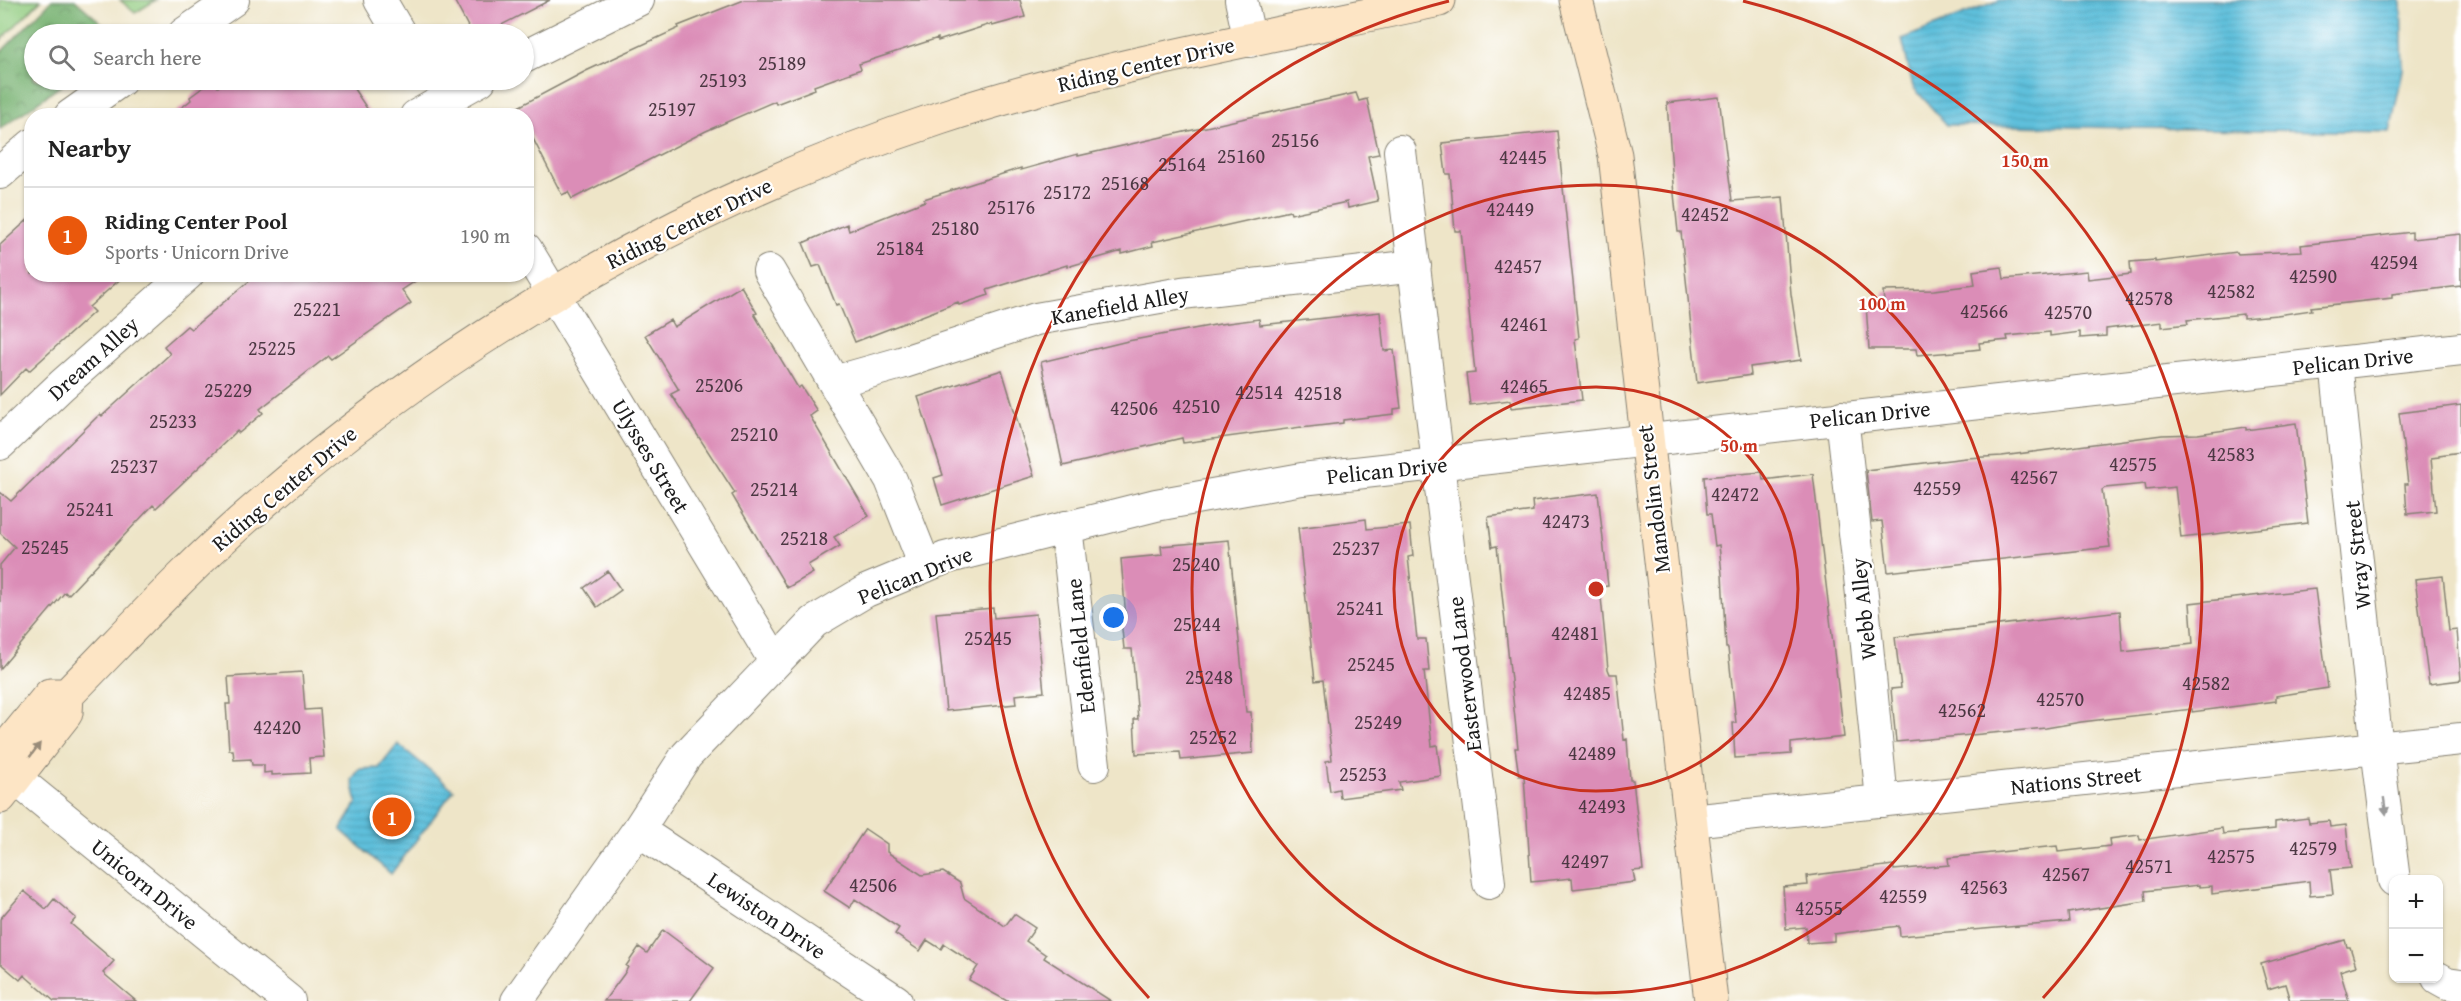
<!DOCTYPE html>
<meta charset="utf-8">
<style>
:root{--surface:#fff;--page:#f6f6f6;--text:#222;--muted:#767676;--line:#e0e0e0;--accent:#ea580c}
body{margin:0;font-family:"Gentium Book Plus",serif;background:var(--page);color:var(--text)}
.controls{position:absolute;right:18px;bottom:18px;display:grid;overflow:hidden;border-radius:12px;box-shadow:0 2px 4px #0004}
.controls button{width:54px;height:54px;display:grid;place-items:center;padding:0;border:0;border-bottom:2px solid var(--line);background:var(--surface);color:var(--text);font:30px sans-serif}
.you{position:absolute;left:1114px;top:618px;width:21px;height:21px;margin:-15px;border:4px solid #fff;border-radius:50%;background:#1a73e8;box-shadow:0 0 0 9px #1a73e833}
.badge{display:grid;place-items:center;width:39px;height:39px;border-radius:50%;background:var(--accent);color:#fff;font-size:20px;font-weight:700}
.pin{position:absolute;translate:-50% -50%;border:3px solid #fff;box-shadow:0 2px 6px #0006}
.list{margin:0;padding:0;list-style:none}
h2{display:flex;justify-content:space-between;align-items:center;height:78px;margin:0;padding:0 24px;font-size:26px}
h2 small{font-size:20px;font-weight:400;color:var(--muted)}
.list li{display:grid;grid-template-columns:39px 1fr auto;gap:18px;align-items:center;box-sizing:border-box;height:96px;padding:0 24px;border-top:2px solid var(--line)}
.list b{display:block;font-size:22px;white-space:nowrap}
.list p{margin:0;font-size:20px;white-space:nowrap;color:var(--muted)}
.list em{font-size:20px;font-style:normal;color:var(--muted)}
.icon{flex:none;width:33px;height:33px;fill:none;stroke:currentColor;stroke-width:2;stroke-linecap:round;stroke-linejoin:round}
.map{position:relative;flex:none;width:2461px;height:1001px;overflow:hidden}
.search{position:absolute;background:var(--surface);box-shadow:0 2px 4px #0004;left:24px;top:24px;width:510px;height:66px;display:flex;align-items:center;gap:15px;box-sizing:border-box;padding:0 21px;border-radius:33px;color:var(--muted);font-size:22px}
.panel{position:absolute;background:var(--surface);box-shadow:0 2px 4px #0004;left:24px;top:108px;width:510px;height:174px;border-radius:24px}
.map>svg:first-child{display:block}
.grass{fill:url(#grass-tufts);stroke:#57744e;stroke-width:1.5}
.forest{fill:url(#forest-crowns);stroke:#486645;stroke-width:1.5}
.water{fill:url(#water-rules);stroke:#3d6e7c;stroke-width:1.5}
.building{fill:#db8db7}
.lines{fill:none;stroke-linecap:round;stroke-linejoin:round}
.street-casing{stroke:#858072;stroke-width:34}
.secondary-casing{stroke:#858072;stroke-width:35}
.street{stroke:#fff;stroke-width:32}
.secondary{stroke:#fde5c5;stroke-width:33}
.oneway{fill:#988b79}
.oneway2{fill:#999}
.ring{fill:none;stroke:#c8321e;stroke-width:3}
.labels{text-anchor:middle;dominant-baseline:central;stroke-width:4.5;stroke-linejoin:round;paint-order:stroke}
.number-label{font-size:20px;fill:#4c3843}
.street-label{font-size:22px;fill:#1c1c1c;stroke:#fff}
.centre{fill:#c8321e;stroke:#fff;stroke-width:3}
.ring-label{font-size:18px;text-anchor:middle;font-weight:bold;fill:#c8321e;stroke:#fff;stroke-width:4.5;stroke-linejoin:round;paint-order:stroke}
</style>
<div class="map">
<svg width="2461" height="1001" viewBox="0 0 2461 1001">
<defs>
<pattern id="grass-tufts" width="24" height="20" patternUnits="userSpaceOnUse" patternTransform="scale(1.5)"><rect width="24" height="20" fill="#92cc80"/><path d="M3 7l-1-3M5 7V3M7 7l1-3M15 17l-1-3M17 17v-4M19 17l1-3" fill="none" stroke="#7daf6e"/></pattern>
<pattern id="forest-crowns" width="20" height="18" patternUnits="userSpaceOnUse" patternTransform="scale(1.5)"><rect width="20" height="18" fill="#75b06e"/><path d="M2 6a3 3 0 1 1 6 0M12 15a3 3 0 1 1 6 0" fill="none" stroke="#5f8e5a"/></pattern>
<pattern id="water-rules" width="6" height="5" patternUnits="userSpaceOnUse" patternTransform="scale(1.5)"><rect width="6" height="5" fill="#5ec0dc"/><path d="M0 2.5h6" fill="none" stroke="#51a4bc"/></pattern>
</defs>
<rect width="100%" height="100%" fill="#fff"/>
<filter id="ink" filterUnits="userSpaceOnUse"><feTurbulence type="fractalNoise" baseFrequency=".0167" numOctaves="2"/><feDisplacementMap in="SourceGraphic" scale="12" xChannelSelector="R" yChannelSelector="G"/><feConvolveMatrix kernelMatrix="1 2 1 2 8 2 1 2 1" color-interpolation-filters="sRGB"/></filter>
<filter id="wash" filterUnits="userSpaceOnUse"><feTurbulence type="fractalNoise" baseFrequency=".008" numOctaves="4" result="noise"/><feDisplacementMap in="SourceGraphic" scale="24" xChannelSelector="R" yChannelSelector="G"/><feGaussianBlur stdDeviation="1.35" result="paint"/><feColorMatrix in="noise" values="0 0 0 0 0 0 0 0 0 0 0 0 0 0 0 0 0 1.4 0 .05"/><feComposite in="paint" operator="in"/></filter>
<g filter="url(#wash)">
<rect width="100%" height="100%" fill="#eee5c8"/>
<!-- grass -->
<path class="grass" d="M0,0H41L0,41Z
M120,0H156L135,13Z"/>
<!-- forest -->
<path class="forest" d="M52,0H75L114,34H34V80H69L0,129V53Z"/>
<!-- water -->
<path class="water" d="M2000,0H2401L2403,70L2390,132L1947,125L1913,87L1902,39Z
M398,744L454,790L391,874L341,830L357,803L352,780L359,769L379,768Z"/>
<g id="blocks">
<!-- building -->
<path class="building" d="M454,0H550L484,34H472Z
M744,0H1020L1025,17L992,26L991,24L938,41V38L859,64L861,69L814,86L815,89L776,104L775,101L706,131L572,199L568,192L562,195L526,125V116H522L518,107L586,71L679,28L678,26Z
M213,80L218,87L227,80H348L372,116H171L191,100L190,97Z
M1356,93L1359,101L1367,99L1379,154L1368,156L1378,201L1348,208L1347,202L1291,214L1290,211L1152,242L1153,246L1122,254V251L1067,267V265L987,290L989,295L959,305L958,302L855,342L839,304L836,305L820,265L813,267L803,243L847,224L849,231L925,201L924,199L1021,168V170L1078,154V156Z
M1719,97L1732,201L1783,197L1791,294L1801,360L1750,367L1751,375L1697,383L1681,232H1678L1673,184L1667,103Z
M1557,131L1579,338L1575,339L1582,400L1511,408L1510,400L1470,405L1466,374L1475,373L1461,231H1455L1450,174H1446L1442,143Z
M32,216V274H126L89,307L94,312L29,371L26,368L0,395V245Z
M2412,232V239L2461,234V286L2392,294V298L2311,307L2312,310L2277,315L2243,318V314L2187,320L2188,324L2162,327V322L2106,329V336L2080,338V332L2050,336V332L2007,336L2008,340L1979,343L1980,349L1954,352L1917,355L1916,349H1869L1866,304L1884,303L1883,291L1934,290L1975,285L1973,271L2002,267L2004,279L2087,271L2088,279L2131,274L2130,262L2155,260V262L2237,252L2238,254L2302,251L2301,245Z
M258,274H315L320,282L330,274H426L402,290L411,303L331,359L328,356L260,409L263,413L239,433L237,431L156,508L153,505L68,595L65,592L0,669V565L15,547L0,533V492L11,501L100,414L102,416L170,354L164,346L187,326L191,329Z
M741,286L757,313L754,314L798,388L801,386L817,411L810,416L869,516L834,537L840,546L808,565L813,573L787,588L732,495L735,493L671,394L679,390L645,335L670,320L674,327Z
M1380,312L1384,351L1394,350L1401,408L1394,409V414L1343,420V423L1301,428V427L1183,443L1182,438L1063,466L1041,362L1128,341L1220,324L1259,319L1260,325Z
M1002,370L1034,476L942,505L934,478L943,475L918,397Z
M2461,405V452L2439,455V457L2431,458L2436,511L2407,514L2405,484H2408L2399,413Z
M2296,423L2308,523L2181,538L2175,487L2146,490L2145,484L2105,488L2102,490L2110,547L1888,572L1882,521L1872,522L1866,470L1966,458L2002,456L2162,435L2198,434L2246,427V430Z
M1762,472L1763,480L1813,474L1844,737L1791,743V754L1735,758L1733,723H1736L1728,648H1726L1722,574L1719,545L1715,546L1711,514H1707L1704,477Z
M1598,493L1608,586L1600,587L1608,669L1610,674H1617L1624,740L1627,739L1630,780H1633L1643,870L1633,871L1635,882L1573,889L1572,878L1531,882L1524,776H1519L1515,748H1518L1497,546L1492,547L1488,517L1533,511L1532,501Z
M1366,519L1367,529L1410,525L1413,556L1408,557L1417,639H1426L1429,671H1424L1432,746L1437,745L1441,776L1399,782L1401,790L1340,798L1339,789L1330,791L1326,761L1332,760L1323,680L1315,681L1298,528Z
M1229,540L1246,712H1251L1253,753L1181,760L1180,752L1136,754L1134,719H1138L1132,649H1124L1121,619L1126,618L1121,559L1162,555L1161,546Z
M608,571L621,590L597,607L584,588Z
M2443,576L2449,631L2457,630L2461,680L2429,684L2415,579Z
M2315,589L2328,688L2276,696V701L2192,712V709L2081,722L2046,728L1896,742L1891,689L1901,688L1895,637L2120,611L2123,652L2193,644L2190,603Z
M993,608L994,618L1036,614L1044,692L1015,695L1016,704L946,711L936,613Z
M302,672L305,710L320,709L324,757L309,758L310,773L272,775V772L264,773V765H252L251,759L234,760L233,750H229L226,704H230L228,677Z
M2308,818L2309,823L2329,821L2330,827L2346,825L2351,868L2330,870L2333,894L2310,896L2309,881L2212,894V886L2199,887V885L2145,891L2146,901L2068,913L2069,922L1900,936L1899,926L1834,934V941L1807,943L1806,927L1786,929L1783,887L1808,885L1807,876L1893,865L1894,870L1949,865L1948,858L2027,849L2057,846L2058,852L2110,846L2109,839L2139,835L2140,840L2222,828L2223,834L2275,829V822Z
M865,829L887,844V852L922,875L943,872L960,883L964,898L1005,926L1014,914L1035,928L1026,941L1046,955L1044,958L1111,1001H1007L969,980L978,966L944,944L941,949L927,940L920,951L895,934L899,928L855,899L850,908L824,891Z
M24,891L46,909L54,899L76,918L71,924L114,961L103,973L136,1001H54L24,975L20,980L0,963V919Z
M663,930L714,968L690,1001H604L624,974L628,967L626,966L639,947L647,953Z
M2345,940L2347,947H2350L2356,966L2340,971L2349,1001H2290L2285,984L2268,989L2261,964Z"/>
</g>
</g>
<g filter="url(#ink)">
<use href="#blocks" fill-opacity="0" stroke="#858072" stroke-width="1.5"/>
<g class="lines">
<defs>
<path id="street" d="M380,0L400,34
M1241,0L1250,41
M184,34L233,0
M524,57L638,0
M70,116L121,80
M416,116L480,80
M1400,151L1489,883
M0,173L32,145
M526,249L775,661
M769,271L891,480L925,566
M2336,363L2377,748L2394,880
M834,382L901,363L1036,319L1182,293L1415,266
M1842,417L1863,604L1882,801
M0,444L62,385L188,274
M1066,527L1094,765
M0,766L289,1001
M1691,821L2461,739
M638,830L896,1001
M2438,978L2447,983L2461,985
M517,1001L638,830L686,756L814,622L866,591L945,558L1156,505L1302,479L2461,349"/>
<path id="secondary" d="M1576,0L1615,155L1711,1001
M0,756L50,695H67
M0,797L66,713L67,695C128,633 186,569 252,512C453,337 686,202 940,118C1102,65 1272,36 1439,0"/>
</defs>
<!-- street casing -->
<use href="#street" class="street-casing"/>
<!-- secondary casing -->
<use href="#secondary" class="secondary-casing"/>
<!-- street -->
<use href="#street" class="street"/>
<!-- secondary -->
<use href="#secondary" class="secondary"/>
</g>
<!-- one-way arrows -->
<defs><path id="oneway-solid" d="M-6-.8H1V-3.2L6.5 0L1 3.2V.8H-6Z" transform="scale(1.5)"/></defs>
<use class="oneway" href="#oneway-solid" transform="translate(35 750) rotate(-53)"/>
<use class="oneway2" href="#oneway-solid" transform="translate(2385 806) rotate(82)"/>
</g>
<!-- distance rings -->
<g class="ring">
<circle cx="1596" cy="589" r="202"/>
<circle cx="1596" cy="589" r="404"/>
<path d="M1149 998A606 606 0 0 1 1449 1M1743 1A606 606 0 0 1 2043 998"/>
</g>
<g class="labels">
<!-- number labels -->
<g class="number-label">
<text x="782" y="62">25189</text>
<text x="723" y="79">25193</text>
<text x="672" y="108">25197</text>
<text x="1295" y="139">25156</text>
<text x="1241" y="155">25160</text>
<text x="1523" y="156">42445</text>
<text x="1182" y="163">25164</text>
<text x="1125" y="182">25168</text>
<text x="1067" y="191">25172</text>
<text x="1011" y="206">25176</text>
<text x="1510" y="208">42449</text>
<text x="1705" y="213">42452</text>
<text x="955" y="227">25180</text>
<text x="900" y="247">25184</text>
<text x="2394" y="261">42594</text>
<text x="1518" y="265">42457</text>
<text x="2313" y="275">42590</text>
<text x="2231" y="290">42582</text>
<text x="2149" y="297">42578</text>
<text x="317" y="308">25221</text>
<text x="1984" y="310">42566</text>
<text x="2068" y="311">42570</text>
<text x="1524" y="323">42461</text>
<text x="272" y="347">25225</text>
<text x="719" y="384">25206</text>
<text x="1524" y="385">42465</text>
<text x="228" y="389">25229</text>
<text x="1259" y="391">42514</text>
<text x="1318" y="392">42518</text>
<text x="1196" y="405">42510</text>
<text x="1134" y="407">42506</text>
<text x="173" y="420">25233</text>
<text x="754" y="433">25210</text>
<text x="2231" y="453">42583</text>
<text x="2133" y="463">42575</text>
<text x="134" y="465">25237</text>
<text x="2034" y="476">42567</text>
<text x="1937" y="487">42559</text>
<text x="774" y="488">25214</text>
<text x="1735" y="493">42472</text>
<text x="90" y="508">25241</text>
<text x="1566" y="520">42473</text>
<text x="804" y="537">25218</text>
<text x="45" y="546">25245</text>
<text x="1356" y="547">25237</text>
<text x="1196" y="563">25240</text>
<text x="1360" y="607">25241</text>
<text x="1197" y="623">25244</text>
<text x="1575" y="632">42481</text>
<text x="988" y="637">25245</text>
<text x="1371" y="663">25245</text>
<text x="1209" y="676">25248</text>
<text x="2206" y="682">42582</text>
<text x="1587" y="692">42485</text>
<text x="2060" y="698">42570</text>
<text x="1962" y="709">42562</text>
<text x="1378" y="721">25249</text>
<text x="277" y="726">42420</text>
<text x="1213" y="736">25252</text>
<text x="1592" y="752">42489</text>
<text x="1363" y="773">25253</text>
<text x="1602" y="805">42493</text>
<text x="2313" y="847">42579</text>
<text x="2231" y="855">42575</text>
<text x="1585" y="860">42497</text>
<text x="2149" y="865">42571</text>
<text x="2066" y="873">42567</text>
<text x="873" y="884">42506</text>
<text x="1984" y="886">42563</text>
<text x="1903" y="895">42559</text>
<text x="1819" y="907">42555</text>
</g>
<!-- street labels -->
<g class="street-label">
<text transform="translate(1146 64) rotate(-13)">Riding Center Drive</text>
<text transform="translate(689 223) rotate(-26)">Riding Center Drive</text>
<text transform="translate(1120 305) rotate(-10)">Kanefield Alley</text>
<text transform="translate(93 358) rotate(-42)">Dream Alley</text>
<text transform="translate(2353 361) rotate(-6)">Pelican Drive</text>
<text transform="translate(1870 414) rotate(-6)">Pelican Drive</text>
<text transform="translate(651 456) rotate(59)">Ulysses Street</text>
<text transform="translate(1387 470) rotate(-6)">Pelican Drive</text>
<text transform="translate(284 488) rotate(-40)">Riding Center Drive</text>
<text transform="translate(1653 499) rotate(-97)">Mandolin Street</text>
<text transform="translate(2357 555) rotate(-96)">Wray Street</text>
<text transform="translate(915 575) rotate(-22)">Pelican Drive</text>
<text transform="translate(1863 609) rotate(-96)">Webb Alley</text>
<text transform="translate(1080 646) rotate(-96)">Edenfield Lane</text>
<text transform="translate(1464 674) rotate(-97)">Easterwood Lane</text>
<text transform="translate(2076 780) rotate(-6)">Nations Street</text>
<text transform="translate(145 884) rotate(39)">Unicorn Drive</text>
<text transform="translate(767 915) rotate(34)">Lewiston Drive</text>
</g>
</g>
<circle cx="1596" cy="589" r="9" class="centre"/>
<g class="ring-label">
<text x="2025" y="167">150 m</text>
<text x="1882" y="310">100 m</text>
<text x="1739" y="452">50 m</text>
</g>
</svg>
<div class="controls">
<button>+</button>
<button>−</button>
</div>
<div class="you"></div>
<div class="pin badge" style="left:392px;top:817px">1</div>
<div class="search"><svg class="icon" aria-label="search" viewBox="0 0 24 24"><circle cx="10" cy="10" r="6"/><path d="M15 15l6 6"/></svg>Search here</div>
<section class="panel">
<h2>Nearby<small></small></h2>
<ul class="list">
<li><span class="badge">1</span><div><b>Riding Center Pool</b><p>Sports · Unicorn Drive</p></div><em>190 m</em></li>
</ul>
</section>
</div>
